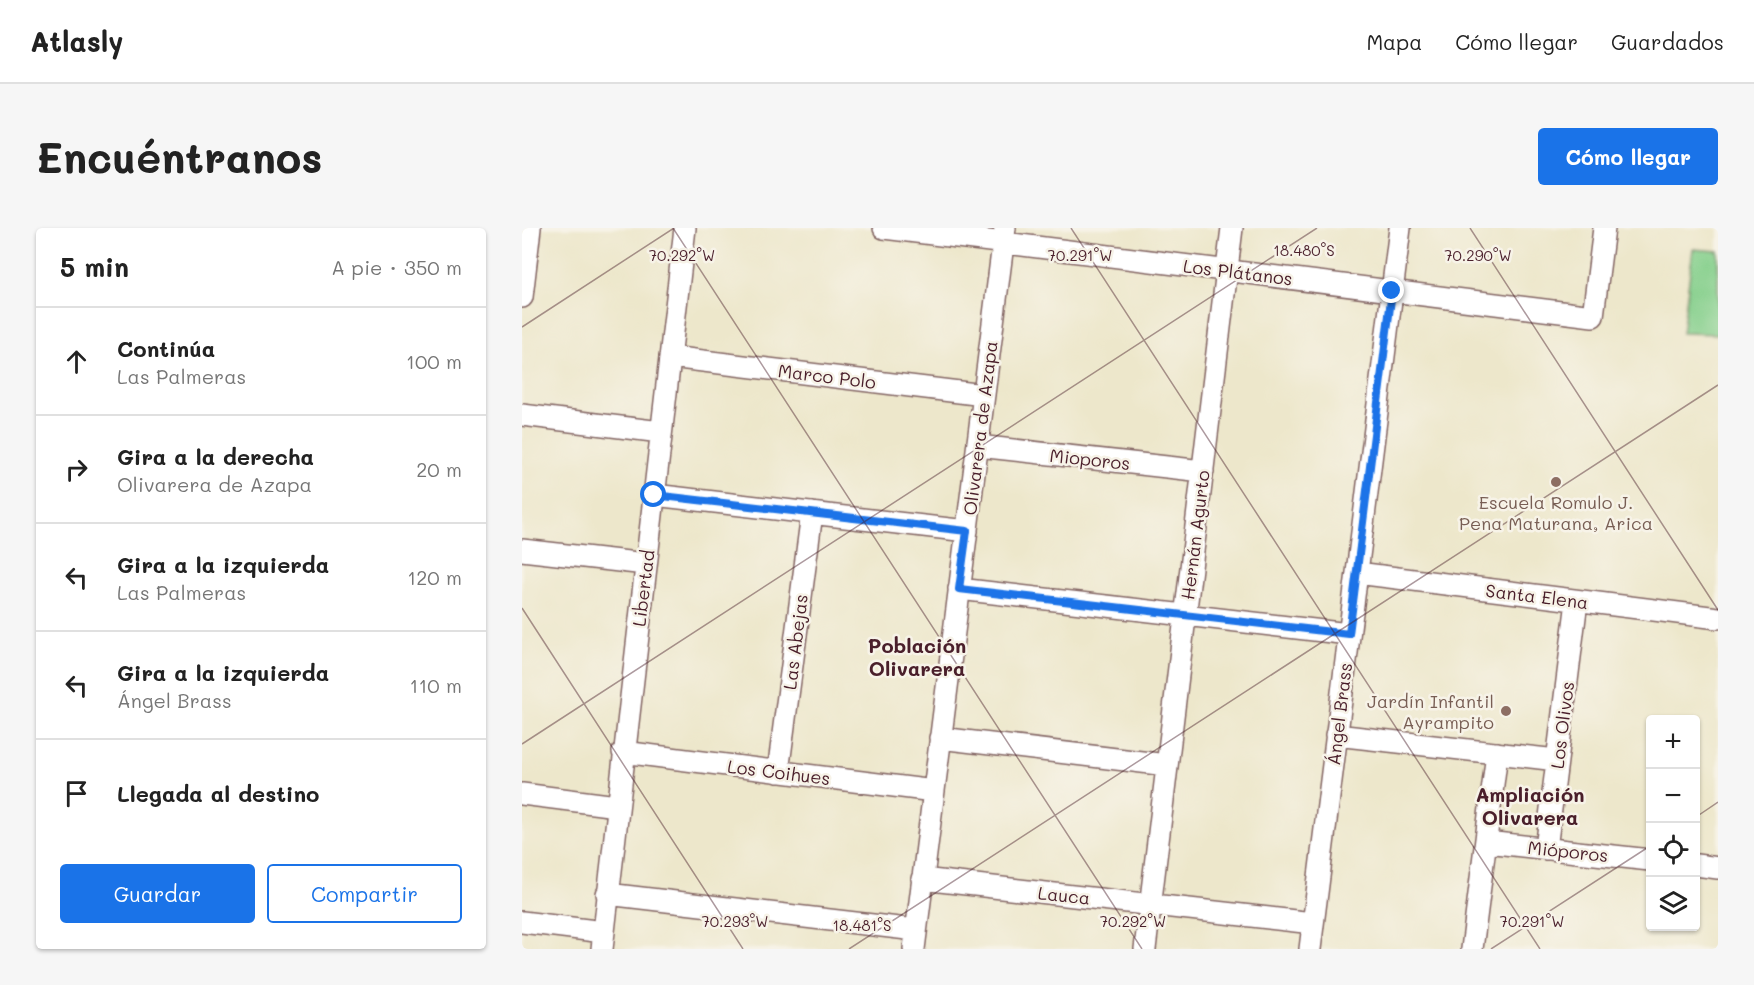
<!DOCTYPE html>
<html lang="es">
<meta charset="utf-8">
<style>
:root{--surface:#fff;--page:#f6f6f6;--text:#222;--muted:#767676;--line:#e0e0e0;--accent:#1a73e8}
body{margin:0;font-family:Mali,sans-serif;background:var(--page);color:var(--text)}
.controls{position:absolute;right:18px;bottom:18px;display:grid;overflow:hidden;border-radius:6px;box-shadow:0 2px 4px #0004}
.controls button{width:54px;height:54px;display:grid;place-items:center;padding:0;border:0;border-bottom:2px solid var(--line);background:var(--surface);color:var(--text);font:30px sans-serif}
.stop{position:absolute;width:18px;height:18px;margin:-14px;border:4px solid #1a73e8;border-radius:50%;background:#fff}
.stop.end{background:#1a73e8;border-color:#fff;box-shadow:0 2px 6px #0008}
.list{margin:0;padding:0;list-style:none}
h2{display:flex;justify-content:space-between;align-items:center;height:78px;margin:0;padding:0 24px;font-size:26px}
h2 small{font-size:20px;font-weight:400;color:var(--muted)}
.list li{display:grid;grid-template-columns:39px 1fr auto;gap:18px;align-items:center;box-sizing:border-box;height:108px;padding:0 24px;border-top:2px solid var(--line)}
.list b{display:block;font-size:22px;white-space:nowrap}
.list p{margin:0;font-size:20px;white-space:nowrap;color:var(--muted)}
.list em{font-size:20px;font-style:normal;color:var(--muted)}
.actions{display:flex;gap:12px;padding:18px 24px}
.actions a{flex:1;padding:14px 0;border:2px solid var(--accent);border-radius:6px;text-align:center;font-size:21px;color:var(--accent)}
.actions .main{background:var(--accent);color:#fff}
.icon{flex:none;width:33px;height:33px;fill:none;stroke:currentColor;stroke-width:2;stroke-linecap:round;stroke-linejoin:round}
.map{position:relative;flex:none;width:1196px;height:721px;overflow:hidden;border-radius:6px}
header{display:flex;align-items:center;gap:36px;box-sizing:border-box;height:84px;padding:0 30px;background:var(--surface);border-bottom:2px solid var(--line)}
header strong{font-size:28px}
nav{display:flex;gap:33px;margin-inline-start:auto;font-size:21px}
.intro{display:flex;align-items:center;justify-content:space-between;box-sizing:border-box;height:144px;padding:0 36px}
h1{margin:0;font-size:42px}
.button{padding:15px 27px;border-radius:6px;background:var(--accent);color:#fff;font-size:21px;font-weight:700}
main{display:flex;gap:36px;padding:0 36px}
aside{flex:1;background:var(--surface);border-radius:6px;box-shadow:0 2px 4px #0004}
.map>svg:first-child{display:block}
.green{fill:#84cf8b;stroke:#67775b;stroke-width:1.5}
.lines{fill:none;stroke-linecap:round;stroke-linejoin:round}
.minor-casing{stroke:#836563;stroke-width:24}
.minor{stroke:#fff;stroke-width:21}
.route{stroke:#1a73e8;stroke-width:8}
.ticks{fill:none;stroke:#4a1f2b;stroke-width:1.5;stroke-opacity:0.45}
.education-dot{fill:#8d6e63;stroke:#f7f3e8;stroke-width:2}
.labels{text-anchor:middle;dominant-baseline:central;stroke-width:5;stroke-linejoin:round;paint-order:stroke}
.street-label{font-size:18px;fill:#4a1f2b;stroke:#f7f3e8}
.education-label{font-size:18px;fill:#785e54;stroke:#f7f3e8}
.neighbourhood-label{font-size:20px;font-weight:bold;fill:#4a1f2b;stroke:#f7f3e8}
.ticks-label{font-size:15px;text-anchor:middle;fill:#4a1f2b;stroke:#f7f3e8;stroke-width:5;stroke-linejoin:round;paint-order:stroke}
</style>
<header>
<strong>Atlasly</strong>
<nav><a>Mapa</a><a>Cómo llegar</a><a>Guardados</a></nav>
</header>
<div class="intro"><h1>Encuéntranos</h1><a class="button">Cómo llegar</a></div>
<main>
<aside>
<h2>5 min<small>A pie · 350 m</small></h2>
<ul class="list">
<li><svg class="icon" aria-label="ahead" viewBox="0 0 24 24"><path d="M12 20V5M6 11l6-6 6 6"/></svg><div><b>Continúa</b><p>Las Palmeras</p></div><em>100 m</em></li>
<li><svg class="icon" aria-label="right" viewBox="0 0 24 24"><path d="M7 20v-9h11M14 6l5 5-5 5"/></svg><div><b>Gira a la derecha</b><p>Olivarera de Azapa</p></div><em>20 m</em></li>
<li><svg class="icon" aria-label="left" viewBox="0 0 24 24"><path d="M17 20v-9H6M10 6l-5 5 5 5"/></svg><div><b>Gira a la izquierda</b><p>Las Palmeras</p></div><em>120 m</em></li>
<li><svg class="icon" aria-label="left" viewBox="0 0 24 24"><path d="M17 20v-9H6M10 6l-5 5 5 5"/></svg><div><b>Gira a la izquierda</b><p>Ángel Brass</p></div><em>110 m</em></li>
<li><svg class="icon" aria-label="arrive" viewBox="0 0 24 24"><path d="M6 21V4h12l-3 4 3 4H6"/></svg><div><b>Llegada al destino</b></div></li>
</ul>
<div class="actions"><a class="main">Guardar</a><a>Compartir</a></div>
</aside>
<div class="map">
<svg width="1196" height="721" viewBox="0 0 1196 721">
<rect width="100%" height="100%" fill="#f7f3e8"/>
<filter id="ink" filterUnits="userSpaceOnUse"><feTurbulence type="fractalNoise" baseFrequency=".0167" numOctaves="2"/><feDisplacementMap in="SourceGraphic" scale="12" xChannelSelector="R" yChannelSelector="G"/><feConvolveMatrix kernelMatrix="1 2 1 2 8 2 1 2 1" color-interpolation-filters="sRGB"/></filter>
<filter id="wash" filterUnits="userSpaceOnUse"><feTurbulence type="fractalNoise" baseFrequency=".008" numOctaves="4" result="noise"/><feDisplacementMap in="SourceGraphic" scale="24" xChannelSelector="R" yChannelSelector="G"/><feGaussianBlur stdDeviation="1.35" result="paint"/><feColorMatrix in="noise" values="0 0 0 0 0 0 0 0 0 0 0 0 0 0 0 0 0 1.4 0 .05"/><feComposite in="paint" operator="in"/></filter>
<g filter="url(#wash)">
<rect width="100%" height="100%" fill="#ede7cb"/>
<!-- green -->
<path class="green" d="M1171,21L1196,23V106L1160,105Z"/>
</g>
<g filter="url(#ink)">
<g class="lines">
<defs>
<path id="minor" d="M362,0L1071,88L1082,0
M0,69L8,0
M148,129L462,167
M0,187L139,204
M456,218L681,243
M132,267L445,303
M0,322L124,336
M835,345L1196,390
M437,361L827,406
M814,507L1035,532
M418,510L645,537
M101,524L412,563
M256,544L290,285
M0,566L95,578
M964,614L1128,632
M1024,621L1055,373
M1174,637L1196,640
M400,651L791,695
M85,666L394,702
M0,694L82,704
M80,721L163,0
M392,721L483,0
M623,721L710,0
M788,721L878,0
M950,721L975,525"/>
</defs>
<!-- minor casing -->
<use href="#minor" class="minor-casing"/>
<!-- minor -->
<use href="#minor" class="minor"/>
</g>
</g>
<g class="lines" filter="url(#ink)">
<!-- route -->
<path class="route" d="M132,267L445,303L437,361L827,406L870,63"/>
</g>
<!-- ticks -->
<path class="ticks" d="M151,0L620,721M549,0L1018,721M948,0L1196,382M0,99L152,0M0,380L221,721M0,516L795,0M1174,589L1196,574M327,721L1196,157M969,721L1128,618"/>
<!-- markers -->
<g class="education-dot">
<circle cx="1034" cy="254" r="6"/>
<circle cx="984" cy="483" r="6"/>
</g>
<g class="labels">
<!-- street labels -->
<g class="street-label">
<text transform="translate(716 44) rotate(7)">Los Plátanos</text>
<text transform="translate(305 148) rotate(7)">Marco Polo</text>
<text transform="translate(458 200) rotate(-83)">Olivarera de Azapa</text>
<text transform="translate(568 231) rotate(6)">Mioporos</text>
<text transform="translate(673 307) rotate(-83)">Hernán Agurto</text>
<text transform="translate(121 360) rotate(-83)">Libertad</text>
<text transform="translate(1015 368) rotate(7)">Santa Elena</text>
<text transform="translate(273 414) rotate(-83)">Las Abejas</text>
<text transform="translate(817 486) rotate(-83)">Ángel Brass</text>
<text transform="translate(1040 497) rotate(-83)">Los Olivos</text>
<text transform="translate(257 544) rotate(7)">Los Coihues</text>
<text transform="translate(1046 623) rotate(6)">Mióporos</text>
<text transform="translate(542 667) rotate(6)">Lauca</text>
</g>
<!-- education labels -->
<g class="education-label">
<text x="1034" y="274">Escuela Romulo J.<tspan x="1034" dy="21">Pena Maturana, Arica</tspan></text>
<text x="972" y="473" text-anchor="end">Jardín Infantil<tspan x="972" dy="21">Ayrampito</tspan></text>
</g>
<!-- neighbourhood labels -->
<g class="neighbourhood-label">
<text x="395" y="417">Población<tspan x="395" dy="23">Olivarera</tspan></text>
<text x="1008" y="566">Ampliación<tspan x="1008" dy="23">Olivarera</tspan></text>
</g>
</g>
<g class="ticks-label">
<text x="782" y="28">18.480°S</text>
<text x="160" y="33">70.292°W</text>
<text x="956" y="33">70.290°W</text>
<text x="558" y="33">70.291°W</text>
<text x="213" y="699">70.293°W</text>
<text x="611" y="699">70.292°W</text>
<text x="1010" y="699">70.291°W</text>
<text x="340" y="703">18.481°S</text>
</g>
</svg>
<div class="controls">
<button>+</button>
<button>−</button>
<button><svg class="icon" aria-label="locate" viewBox="0 0 24 24"><circle cx="12" cy="12" r="6"/><path d="M12 2v4M12 18v4M2 12h4M18 12h4"/></svg></button>
<button><svg class="icon" aria-label="layers" viewBox="0 0 24 24"><path d="M12 4l9 5-9 5-9-5zM3 14l9 5 9-5"/></svg></button>
</div>
<div class="stop" style="left:132px;top:267px"></div>
<div class="stop end" style="left:870px;top:63px"></div>
</div>
</main>
